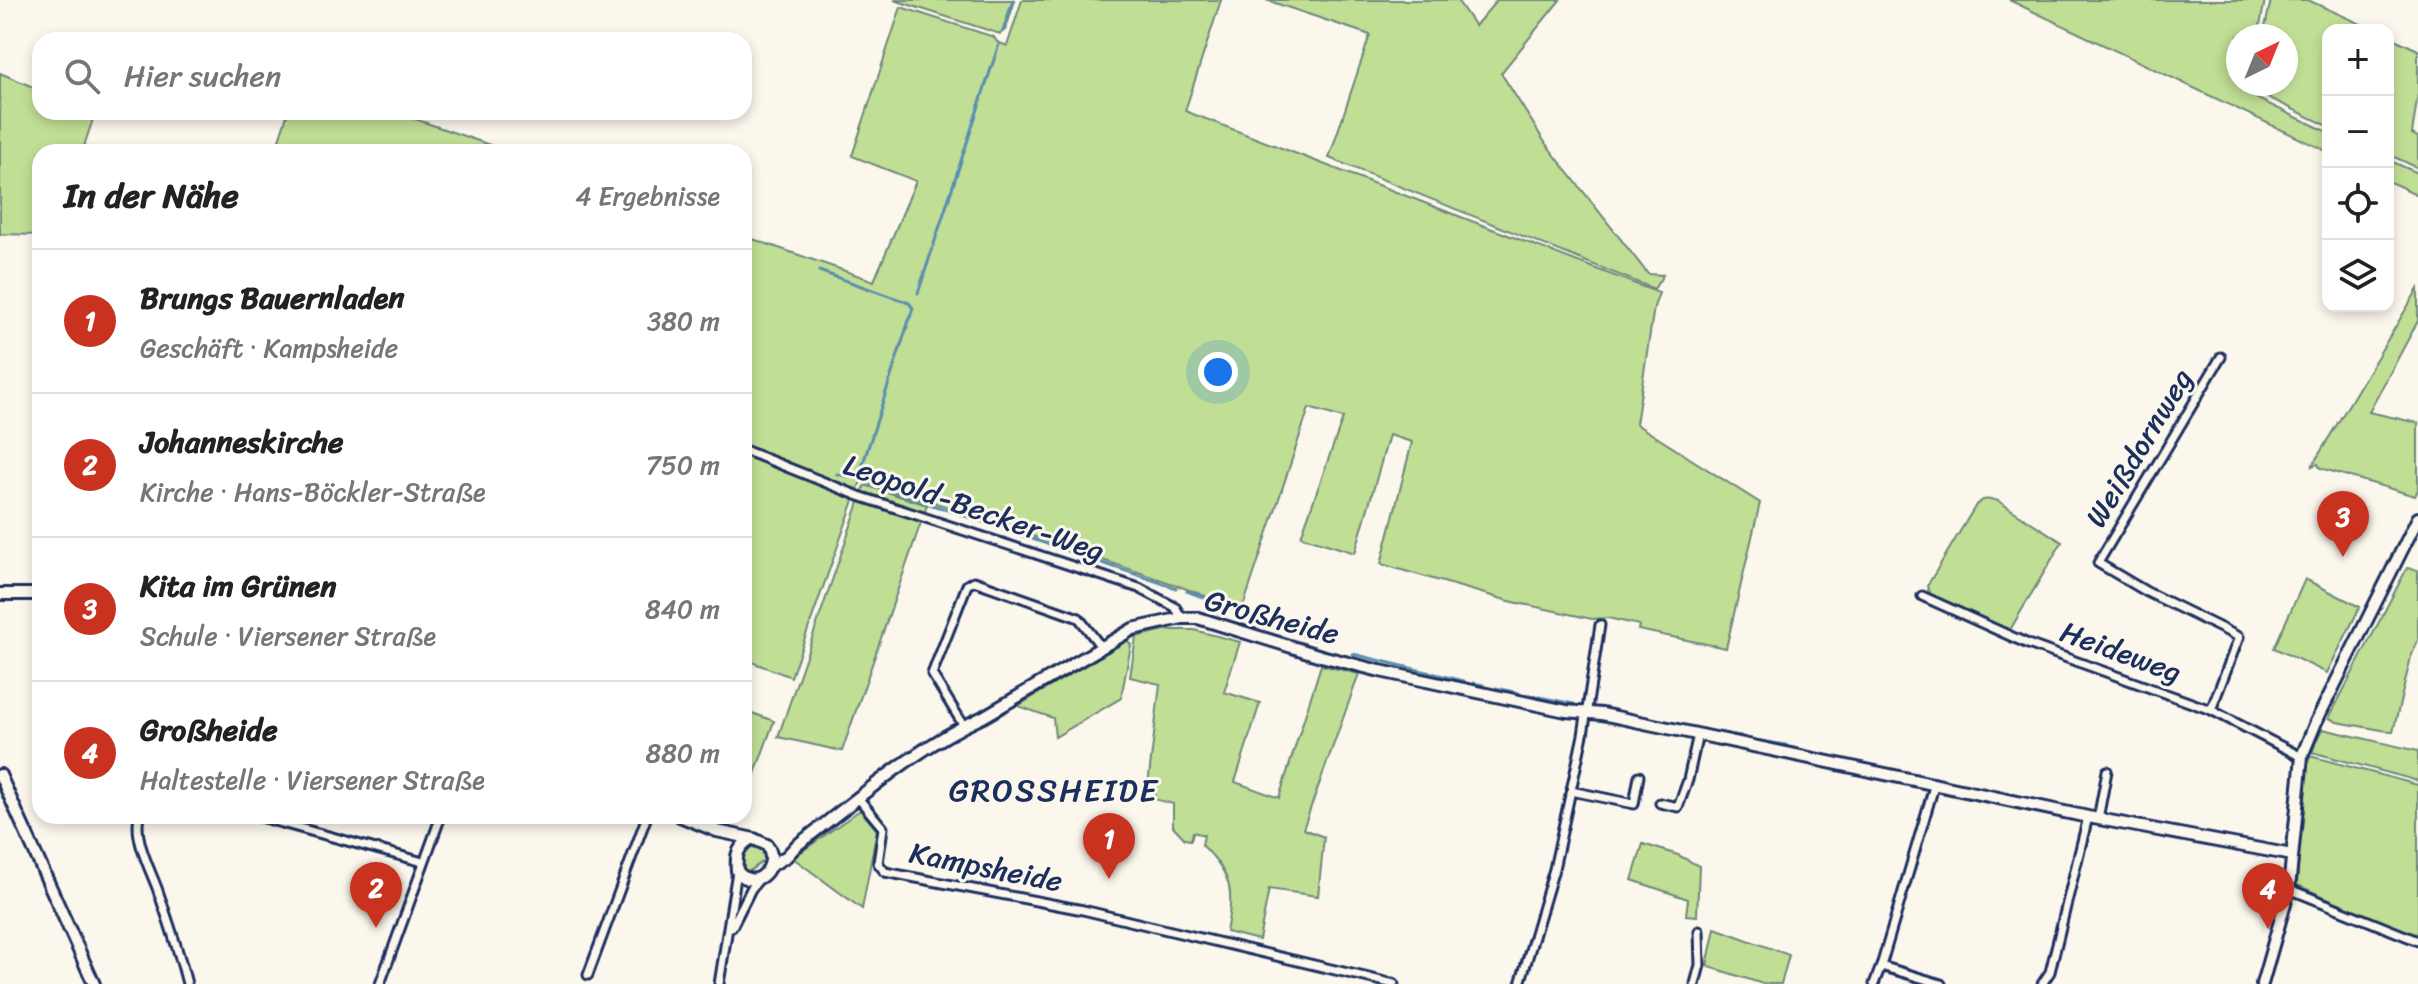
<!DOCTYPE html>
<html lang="de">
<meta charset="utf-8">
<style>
:root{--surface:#fff;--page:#f6f6f6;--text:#222;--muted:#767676;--line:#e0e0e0;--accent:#c8321e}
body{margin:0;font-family:Sriracha,sans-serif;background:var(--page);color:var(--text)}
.controls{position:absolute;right:24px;top:24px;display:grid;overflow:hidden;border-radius:16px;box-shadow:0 4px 12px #0003}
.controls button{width:72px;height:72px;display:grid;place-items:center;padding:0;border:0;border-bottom:2px solid var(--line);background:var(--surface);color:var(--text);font:40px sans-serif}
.compass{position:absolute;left:2226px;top:24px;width:72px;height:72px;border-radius:50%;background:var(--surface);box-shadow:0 4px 12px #0003;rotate:43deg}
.you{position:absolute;left:1218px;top:372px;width:28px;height:28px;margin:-20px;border:6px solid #fff;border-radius:50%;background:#1a73e8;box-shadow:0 0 0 12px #1a73e833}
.badge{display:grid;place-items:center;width:52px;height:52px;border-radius:50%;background:var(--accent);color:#fff;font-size:26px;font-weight:700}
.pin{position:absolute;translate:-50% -66px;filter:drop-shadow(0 2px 4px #0008)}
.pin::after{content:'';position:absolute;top:42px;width:28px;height:24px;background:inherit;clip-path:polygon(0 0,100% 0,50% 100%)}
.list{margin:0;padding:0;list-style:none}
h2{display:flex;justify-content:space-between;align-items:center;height:104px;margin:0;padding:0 32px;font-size:34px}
h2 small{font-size:26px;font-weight:400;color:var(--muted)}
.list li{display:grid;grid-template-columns:52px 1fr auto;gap:24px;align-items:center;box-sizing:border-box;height:144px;padding:0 32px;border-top:2px solid var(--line)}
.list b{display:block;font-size:30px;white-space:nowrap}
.list p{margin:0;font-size:26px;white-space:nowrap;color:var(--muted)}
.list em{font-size:26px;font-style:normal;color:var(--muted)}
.icon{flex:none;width:44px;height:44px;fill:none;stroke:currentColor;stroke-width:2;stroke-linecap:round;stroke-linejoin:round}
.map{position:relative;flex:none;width:2418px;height:984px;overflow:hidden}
.search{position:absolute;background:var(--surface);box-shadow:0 4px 12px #0003;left:32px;top:32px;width:720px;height:88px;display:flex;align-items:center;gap:20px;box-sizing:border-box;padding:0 28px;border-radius:24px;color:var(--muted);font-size:30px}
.panel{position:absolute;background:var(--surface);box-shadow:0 4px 12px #0003;left:32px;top:144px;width:720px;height:680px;border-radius:24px}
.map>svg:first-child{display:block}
.green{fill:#c1de95;stroke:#6e867a;stroke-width:2}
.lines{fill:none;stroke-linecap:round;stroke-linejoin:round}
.stream{stroke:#5a8eaf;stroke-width:3}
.street-casing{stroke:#1b2f5e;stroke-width:13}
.secondary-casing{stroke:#1b2f5e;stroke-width:16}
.street{stroke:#fbf7ec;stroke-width:7}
.secondary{stroke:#fbf7ec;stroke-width:10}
.labels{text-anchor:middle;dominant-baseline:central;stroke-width:6;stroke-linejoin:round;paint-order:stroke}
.street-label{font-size:30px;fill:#1b2f5e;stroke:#fbf7ec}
.neighbourhood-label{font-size:32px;letter-spacing:2px;fill:#1b2f5e;stroke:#fbf7ec}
</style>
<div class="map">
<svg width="2418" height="984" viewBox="0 0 2418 984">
<rect width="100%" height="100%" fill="#fbf7ec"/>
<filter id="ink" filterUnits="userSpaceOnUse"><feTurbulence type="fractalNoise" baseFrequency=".0125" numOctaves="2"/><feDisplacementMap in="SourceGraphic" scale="16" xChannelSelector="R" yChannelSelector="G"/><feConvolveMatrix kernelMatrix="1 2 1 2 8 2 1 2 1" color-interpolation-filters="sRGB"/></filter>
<g filter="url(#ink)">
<!-- green -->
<path class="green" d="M894,0H1015L1006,29L1000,34Z
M1022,0H1221L1185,111L1659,293L1654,307L1636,424L1760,503L1726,648L1638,630L1639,625L1608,618L1592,619L1509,601L1381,564L1412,442L1389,435L1355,553L1301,536L1343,418L1309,408L1242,610L1179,586L862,478L791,677L744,659V236L874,281L916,181L852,156L901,7L994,37L997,42L1007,46Z
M1266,0H1457L1475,26L1497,0H1560L1501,73L1546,144L1648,274L1663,275L1654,289L1329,158L1370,35Z
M2009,0H2265L2258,36H2238V84H2248L2247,94L2328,132V152Z
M2271,0H2308L2374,30H2328V126L2259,93L2254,84H2286V36H2263Z
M2388,36L2418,50V94L2412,134L2418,137V168L2388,154Z
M0,73L40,90V112L95,113L82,152H40V235L0,234Z
M288,112H395L510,152H275Z
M2388,160L2418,173V195L2388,181Z
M2418,289V321L2369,412L2418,423V490L2415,496L2320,468L2318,464L2312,466Z
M865,485L927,505L842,751L778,737Z
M1991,499L1998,501L2062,542L2010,630L1930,595L1927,586L1976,505L1983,500Z
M2407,568L2418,570V640L2411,657L2393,732L2337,722L2329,718Z
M2305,579L2360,607L2327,673L2274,648Z
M1165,630H1194L1240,642L1224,692L1260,703L1235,782L1279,798L1321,665L1359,674L1303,829L1324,837L1318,896L1269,889L1259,940L1226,932C1234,892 1233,875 1202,845L1204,835L1193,832L1191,840L1185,839L1173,826V804L1154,799L1156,788L1148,785L1160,684L1130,677L1136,637Z
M1127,640L1131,645L1121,698L1055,737L1053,718L1018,706Z
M744,710L774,721L744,804Z
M2323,729L2418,751V781L2312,752Z
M2310,756L2418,785V937L2297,885L2304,781Z
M860,810L877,830L862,909L793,858Z
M1643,844L1678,855L1699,866L1697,916L1686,915L1688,899L1632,880Z
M749,846L763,850L767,856L765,860L745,874L742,871L744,850Z
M1715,928L1789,955L1781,984H1763L1707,966Z"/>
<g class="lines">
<!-- stream -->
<path class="stream" d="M1003,31L1013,0
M819,271L909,303L913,308L858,479L837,474
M918,293L999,44
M868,483L1176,588
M1187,591L1259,619
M1268,622L1314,639
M1353,654L1464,681
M1474,683L1483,685
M1496,688L1519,693
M1529,695L1574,704
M1722,733L1741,736
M1754,740L1786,745"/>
<defs>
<path id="street" d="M744,450L859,496L1139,588L1175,607L1182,618
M1922,596L2028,644L2211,710L2296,754L2302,756
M2211,710L2239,637L2147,592L2098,563L2221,357
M964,726L932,674L967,585L974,581L1079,618L1101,647
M1571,791L1634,804L1639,776
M859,799L883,828L878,863L885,872L1083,910L1394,984
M1660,803L1678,807L1688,780L1698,734
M139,816C134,839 149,867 157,888C168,920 179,951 187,984
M256,816L423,862
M2098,819L2107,771
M2289,889L2418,941
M732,927L751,889L759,879
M1881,966L1941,984
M588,975L647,816
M380,984L441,816
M719,984L737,871
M1520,984L1554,869L1583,735L1600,625
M1695,984L1700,965L1699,931
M1874,984L1881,966L1935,783
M2042,984L2050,972L2088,817"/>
<path id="secondary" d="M0,594H40
M0,775L94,984
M680,816L717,831L754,839L767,845C781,865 756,894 737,871C736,857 736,849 749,840
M769,867L787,856L796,846C856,801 914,748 983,717L1133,629L1182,618H1198L1321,656L1380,671L1566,711L1602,714L2088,817L2292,855
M2262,984L2289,889L2302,756L2316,722L2418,518"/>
</defs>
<!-- street casing -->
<use href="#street" class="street-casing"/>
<!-- secondary casing -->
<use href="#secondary" class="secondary-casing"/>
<!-- street -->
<use href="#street" class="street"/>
<!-- secondary -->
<use href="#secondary" class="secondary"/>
</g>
</g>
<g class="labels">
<!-- street labels -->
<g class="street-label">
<text transform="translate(2139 448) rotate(-59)">Weißdornweg</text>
<text transform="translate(974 508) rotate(19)">Leopold-Becker-Weg</text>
<text transform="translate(1272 617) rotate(15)">Großheide</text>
<text transform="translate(2121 652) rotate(20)">Heideweg</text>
<text transform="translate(986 867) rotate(11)">Kampsheide</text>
</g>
<!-- neighbourhood labels -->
<g class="neighbourhood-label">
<text x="1054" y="790">GROSSHEIDE</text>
</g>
</g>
</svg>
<div class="controls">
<button>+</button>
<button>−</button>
<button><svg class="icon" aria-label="locate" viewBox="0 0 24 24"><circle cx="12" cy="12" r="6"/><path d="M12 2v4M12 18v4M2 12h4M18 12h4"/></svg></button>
<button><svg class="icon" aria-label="layers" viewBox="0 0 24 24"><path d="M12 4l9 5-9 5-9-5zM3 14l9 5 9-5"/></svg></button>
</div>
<svg class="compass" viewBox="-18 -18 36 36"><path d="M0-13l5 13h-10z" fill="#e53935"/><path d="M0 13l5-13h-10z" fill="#767676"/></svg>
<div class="you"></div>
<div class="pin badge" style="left:1109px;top:879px">1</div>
<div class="pin badge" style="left:376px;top:928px">2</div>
<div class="pin badge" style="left:2343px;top:557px">3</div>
<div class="pin badge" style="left:2268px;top:929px">4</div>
<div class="search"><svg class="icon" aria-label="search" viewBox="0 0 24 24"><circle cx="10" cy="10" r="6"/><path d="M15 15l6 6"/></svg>Hier suchen</div>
<section class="panel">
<h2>In der Nähe<small>4 Ergebnisse</small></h2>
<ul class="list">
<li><span class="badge">1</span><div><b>Brungs Bauernladen</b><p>Geschäft · Kampsheide</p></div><em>380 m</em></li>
<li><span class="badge">2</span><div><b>Johanneskirche</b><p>Kirche · Hans-Böckler-Straße</p></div><em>750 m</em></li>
<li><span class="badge">3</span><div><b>Kita im Grünen</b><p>Schule · Viersener Straße</p></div><em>840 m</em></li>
<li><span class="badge">4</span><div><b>Großheide</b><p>Haltestelle · Viersener Straße</p></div><em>880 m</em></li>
</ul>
</section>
</div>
